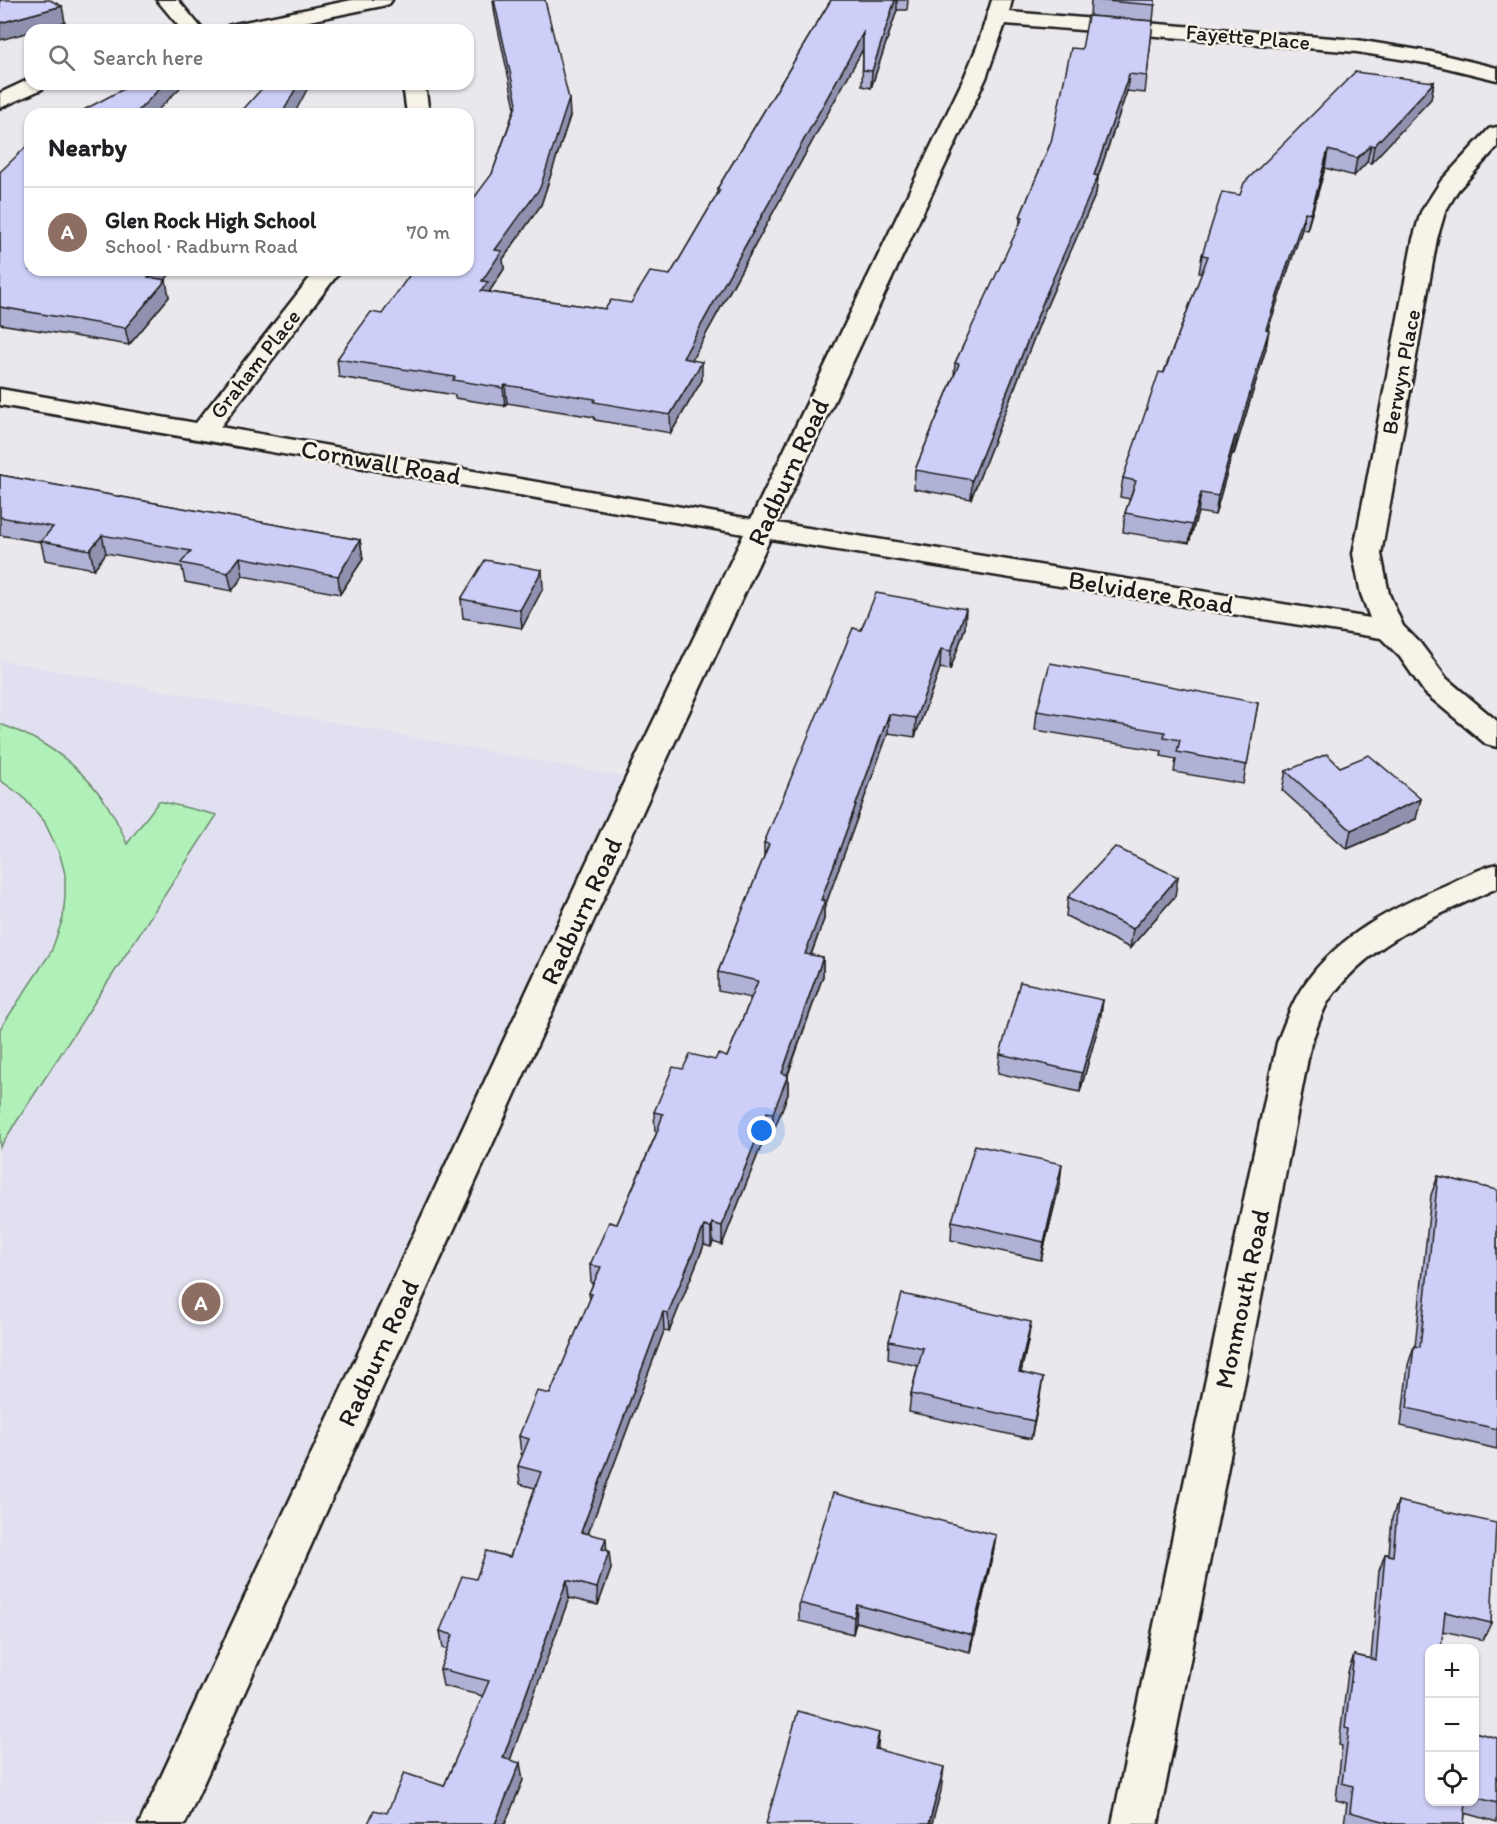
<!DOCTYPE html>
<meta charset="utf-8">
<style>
:root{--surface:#fff;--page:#f2f2f2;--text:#202124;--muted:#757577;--line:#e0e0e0;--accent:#db2777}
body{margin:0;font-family:Itim,sans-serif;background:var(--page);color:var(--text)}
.controls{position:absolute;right:18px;bottom:18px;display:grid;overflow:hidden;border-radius:12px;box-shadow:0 2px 4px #0004}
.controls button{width:54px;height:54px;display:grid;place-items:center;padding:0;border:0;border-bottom:2px solid var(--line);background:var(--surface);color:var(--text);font:30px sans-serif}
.you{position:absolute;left:762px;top:1131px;width:21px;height:21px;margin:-15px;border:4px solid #fff;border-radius:50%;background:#1a73e8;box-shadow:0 0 0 9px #1a73e833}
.badge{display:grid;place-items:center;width:39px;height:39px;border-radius:50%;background:var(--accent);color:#fff;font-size:20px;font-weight:700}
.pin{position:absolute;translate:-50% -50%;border:3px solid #fff;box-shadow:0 2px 6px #0006}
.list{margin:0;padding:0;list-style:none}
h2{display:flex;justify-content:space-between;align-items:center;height:78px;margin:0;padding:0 24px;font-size:26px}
h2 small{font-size:20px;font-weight:400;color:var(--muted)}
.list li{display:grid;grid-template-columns:39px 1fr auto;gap:18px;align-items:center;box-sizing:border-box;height:90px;padding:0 24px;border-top:2px solid var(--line)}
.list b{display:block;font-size:22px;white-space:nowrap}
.list p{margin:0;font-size:20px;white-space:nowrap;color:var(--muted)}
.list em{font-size:20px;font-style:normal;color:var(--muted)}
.icon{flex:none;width:33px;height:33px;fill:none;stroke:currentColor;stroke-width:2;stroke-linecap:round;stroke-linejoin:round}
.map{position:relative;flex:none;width:1497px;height:1824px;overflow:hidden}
.search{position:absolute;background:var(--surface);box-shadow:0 2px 4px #0004;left:24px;top:24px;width:450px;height:66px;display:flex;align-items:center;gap:15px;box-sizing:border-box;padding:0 21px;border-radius:18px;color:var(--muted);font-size:22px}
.panel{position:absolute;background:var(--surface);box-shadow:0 2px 4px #0004;left:24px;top:108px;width:450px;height:168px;border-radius:18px}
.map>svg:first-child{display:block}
.built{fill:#e1e0f0}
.green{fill:#b1f0b8;stroke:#66866a;stroke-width:1.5}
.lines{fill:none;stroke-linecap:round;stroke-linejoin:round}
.minor-casing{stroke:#1c1c1c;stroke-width:5}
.minor{fill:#f7f3e8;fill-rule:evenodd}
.wall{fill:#b0b2d5;stroke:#1c1c1c;stroke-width:1.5}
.shaded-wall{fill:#9091ae;stroke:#1c1c1c;stroke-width:1.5}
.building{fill:#cdcff8;stroke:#1c1c1c;stroke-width:1.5}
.labels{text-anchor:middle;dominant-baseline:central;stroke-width:5;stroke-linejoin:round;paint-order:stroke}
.far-street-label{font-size:22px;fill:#1c1c1c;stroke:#f7f3e8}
.street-label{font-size:26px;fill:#1c1c1c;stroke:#f7f3e8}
</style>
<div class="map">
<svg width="1497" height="1824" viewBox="0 0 1497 1824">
<rect width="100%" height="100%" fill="#eae8ed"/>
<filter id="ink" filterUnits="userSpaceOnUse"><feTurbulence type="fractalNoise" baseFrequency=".0167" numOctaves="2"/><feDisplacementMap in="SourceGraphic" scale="12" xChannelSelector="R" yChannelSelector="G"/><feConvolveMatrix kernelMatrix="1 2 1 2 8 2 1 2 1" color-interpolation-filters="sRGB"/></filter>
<g filter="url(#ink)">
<!-- built -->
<path class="built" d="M0,660L641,780L162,1824H0Z"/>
<!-- green -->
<path class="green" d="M0,724C60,745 104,785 127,844L159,801L217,815L0,1147V1029L51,952L63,918L65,895V874L60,855L44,821L22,796L0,780Z"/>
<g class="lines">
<defs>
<path id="minor" d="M157,0H178L203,30H182Z
M352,0H392L389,4L382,6L265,30H225L228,26L235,24Z
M992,0H1012L1009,12L1357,40L1431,52L1497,68V80L1431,64L1357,52L1005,24L986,78L777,523L1370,618L1361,594L1353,554L1413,239L1421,212L1441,181L1489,129L1497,127V147L1458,190L1445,212L1437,239L1381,554L1389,594L1403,626L1420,643L1447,679L1497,721V747L1486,744L1425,693L1400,657L1381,638L770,539L657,780L185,1824H139L625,780L744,534L0,405V389L196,423L316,270H341L220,427L751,519L964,78L977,47Z
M30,79V84H45L42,89L0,108V93Z
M399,84H421L426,92L429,114H407L404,92Z
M1497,864V888C1436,916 1369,942 1329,1000C1321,1013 1317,1029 1311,1043L1158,1824H1112L1277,1043C1285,1023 1292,1002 1304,985C1338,935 1393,908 1446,885C1463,877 1479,869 1497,864Z"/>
</defs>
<!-- minor casing -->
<use href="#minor" class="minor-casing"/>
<!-- minor -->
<use href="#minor" class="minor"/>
</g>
<!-- wall -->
<path class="wall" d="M493,0L570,116L541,205L503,259L504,269L489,292L605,309L631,303L670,275L717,195V189L831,0H908L907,10H897L871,88L862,86L863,49L692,360L702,380L671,433L595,420L594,417L507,403L505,406L455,398V395L339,377L337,359L382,314L468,270L492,174L515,107L495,15Z
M1091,0H1155L1153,21L1090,16Z
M1153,21L1145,93L1127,91L1098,177L1096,193L1045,310L971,499L914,489L915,470L954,376L955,363L1020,226V217L1051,142L1082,49Z
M1434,82L1431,99L1371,163L1367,162L1354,176L1325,168L1307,230L1302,229L1268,329L1266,348L1234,454H1232L1215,515L1198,512L1189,543L1123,532L1125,513L1130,499L1120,497L1123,478L1202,273H1199L1202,255L1240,195Z
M0,172L30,270L165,279L169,297L129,345L0,324Z
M0,475L360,540L363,559L340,594L243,576L232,591L185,582L182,567L106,553L94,569L45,560L41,542L0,535Z
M543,588L522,628L463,618L461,599Z
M965,628L950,670L940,668L915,737L888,733L824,909V919L811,955L823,957V976L788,1075V1094L773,1132L767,1131L722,1245L713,1242L711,1247L704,1245L669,1332L664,1331L588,1534L607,1550L611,1569L598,1605L569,1598L510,1760L523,1780L505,1824H368L387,1813L444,1786L483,1696L443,1686L440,1669L448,1650L443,1648L440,1631L476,1579L510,1557L535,1488L520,1484L518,1466L523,1455L521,1454L519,1436L550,1394L590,1299L589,1293L593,1284L591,1283L590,1265L617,1224L657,1132L655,1131L654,1112L683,1069L727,1057L751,998L718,991V972L764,857V843L861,630Z
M1258,703L1243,784L1174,772L1176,759L1161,756L1162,751L1035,730L1037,711Z
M1340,767L1416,819L1347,849L1282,790L1286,771Z
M1175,896L1130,948L1066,916L1068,897Z
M1103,1000L1100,1020L1080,1092L998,1073L1000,1054Z
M1438,1176L1497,1190V1449L1401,1426L1408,1365L1414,1346H1415L1431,1195Z
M1060,1183L1041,1260L951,1240L952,1221Z
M889,1341H1028L1021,1372L1040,1396L1031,1439L909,1412L911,1394L918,1366L888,1359Z
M1398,1501L1491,1623L1483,1640L1443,1631L1430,1648V1802H1474V1732L1497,1738V1822L1465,1813L1464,1824H1344L1347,1803L1336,1800L1342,1746L1339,1745L1348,1672L1354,1655L1371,1659L1379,1571L1385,1554H1389L1392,1518Z
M996,1535L993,1553L970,1652L856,1622L853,1634L799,1621V1603Z"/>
<!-- shaded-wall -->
<path class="shaded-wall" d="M895,0H897V10L871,88L872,71Z
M62,6L65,22L37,30H30V32L0,40V23Z
M863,33V49L683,376V358Z
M1129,74L1127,91L1098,177L1096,193L1045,310L971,499L972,480L1094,175Z
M1434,82L1431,99L1371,163L1374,146Z
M164,84H180V88L154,114H135Z
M298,84H310L294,114H282Z
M569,99L570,116L541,205L503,259L504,269L489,292V299L481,291L482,281L495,250Z
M1371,145L1367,162L1354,176L1357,158Z
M1328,150L1325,168L1307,230L1311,213Z
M1305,212L1302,229L1262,347L1266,329Z
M154,270H174L152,294L148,277Z
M166,280L169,297L129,345L125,328Z
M1269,330L1266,348L1234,454L1237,436Z
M702,362V380L671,433L670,415Z
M505,385L507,403L505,406L503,388Z
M1235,436L1232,454L1215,515L1218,496Z
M1201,493L1198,512L1189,543L1192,525Z
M102,535L106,553L94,569L90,550Z
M360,540L363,559L340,594L338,576Z
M240,557L243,576L232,591L228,573Z
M542,570L543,588L522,628L520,610Z
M966,609L965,628L950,670L951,651Z
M941,649L940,668L915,737L916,718Z
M889,714L888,733L824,909V919L804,973L805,954L821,900Z
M1421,799L1416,819L1347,849L1351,830Z
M1178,877L1175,896L1130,948L1133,929Z
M823,957V976L783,1087L788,1075V1094L773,1132V1113L782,1073Z
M1103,1000L1100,1020L1080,1092L1082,1073Z
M767,1112V1131L722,1245V1226Z
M1062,1164L1060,1183L1041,1260L1044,1242Z
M712,1223L713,1242L711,1247V1228Z
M704,1226V1245L669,1332L668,1313Z
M663,1312L664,1331L582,1550L581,1532Z
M1031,1322L1028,1341L1017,1390L1019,1372Z
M1043,1378L1040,1396L1031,1439L1034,1421Z
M996,1535L993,1553L970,1652L972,1635Z
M606,1538L607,1556L609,1551L611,1569L598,1605L597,1588L602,1549Z
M567,1580L569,1598L505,1774L503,1758Z
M857,1605L856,1622L853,1634L854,1617Z
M879,1733L877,1757L875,1749Z
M520,1763L523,1780L505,1824H495Z
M944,1767L941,1791L932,1824H929Z"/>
<!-- building -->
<path class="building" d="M0,0H50L62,6L0,23Z
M494,0H545L569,99L540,188L495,250L502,251L482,281L488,282L481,291L605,309L611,300L631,303L650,272L670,275L720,190L717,189L831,0H895L872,71L863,70V33L683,358L702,362L670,415L594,402L595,399L505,385L503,388L453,380L455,377L337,359L371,312L382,314L413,270H468V206L492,174L517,103Z
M1093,0H1155V5Z
M1088,16L1153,21L1147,76L1129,74L1094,175L1098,176L1047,292L972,480L915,470L959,364L955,363L1023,217H1020L1051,142L1071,48L1082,49Z
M1355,72L1434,82L1374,146L1371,145L1357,158L1328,150L1311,213L1305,212L1266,329L1269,330L1237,436H1235L1218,496L1201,493L1192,525L1125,513L1136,481L1123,478L1159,372L1164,373L1208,256L1202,255L1222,192L1240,195L1244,183Z
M133,84H164L135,114H76Z
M266,84H298L282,114H239Z
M30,143V270H154L148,277L166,280L125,328L0,307V172Z
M0,475L360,540L338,576L240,557L228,573L181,563L191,551L102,535L90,550L41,541L53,527L0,517Z
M485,560L542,570L520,610L461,599Z
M876,593L966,609L951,651L941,649L916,718L889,714L821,900H825L805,954L823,957L782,1073L788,1075L773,1113L767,1112L722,1226L712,1223L711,1228L704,1226L668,1313L663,1312L581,1532L606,1538L602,1549L609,1551L597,1588L567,1580L503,1758L520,1763L495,1824H368L374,1810L387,1813L404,1773L444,1786L489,1681L440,1669L453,1635L440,1631L462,1576L476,1579L486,1551L510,1557L541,1472L518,1466L529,1439L519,1436L537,1391L550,1394L592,1294L589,1293L601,1267L590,1265L609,1222L617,1224L656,1135L663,1114L654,1112L673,1067L683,1069L690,1054L715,1060L718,1054L727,1057L758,981L718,972L769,844L764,843L853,628L861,630Z
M1050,663L1258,703L1247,765L1177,752L1180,740L1164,737L1165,732L1037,711Z
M1327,754L1340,767L1369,755L1421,799L1351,830L1286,771Z
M1115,847L1178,877L1133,929L1068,897Z
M1020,982L1103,1000L1082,1073L1000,1054Z
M975,1145L1062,1164L1044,1242L952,1221Z
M1438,1176L1497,1190V1429L1407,1408L1414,1346L1420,1347Z
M902,1294L1031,1322L1019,1372L1043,1378L1034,1421L911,1394L923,1348L889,1341Z
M833,1493L996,1535L972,1635L857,1605L854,1617L799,1603Z
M1398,1501L1496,1523L1491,1623L1445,1612L1441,1648H1430V1802H1466L1464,1824H1394L1350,1812L1353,1786L1342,1783L1349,1729L1345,1728L1354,1655L1376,1660L1385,1554L1393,1556Z
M798,1711L879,1733L875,1749L944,1767L929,1824H766Z
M1474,1732L1497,1738V1803L1474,1797Z"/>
</g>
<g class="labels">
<!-- far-street labels -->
<g class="far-street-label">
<text transform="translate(1248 37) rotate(5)">Fayette Place</text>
<text transform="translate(255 364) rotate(-52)">Graham Place</text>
<text transform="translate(1401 372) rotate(-79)">Berwyn Place</text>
</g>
<!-- street labels -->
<g class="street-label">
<text transform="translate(381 462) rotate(10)">Cornwall Road</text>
<text transform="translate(788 472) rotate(-65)">Radburn Road</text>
<text transform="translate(1151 592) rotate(9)">Belvidere Road</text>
<text transform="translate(581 911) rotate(-65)">Radburn Road</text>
<text transform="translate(1242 1299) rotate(-78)">Monmouth Road</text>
<text transform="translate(378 1353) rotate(-65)">Radburn Road</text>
</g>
</g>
</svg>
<div class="controls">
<button>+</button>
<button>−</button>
<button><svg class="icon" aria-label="locate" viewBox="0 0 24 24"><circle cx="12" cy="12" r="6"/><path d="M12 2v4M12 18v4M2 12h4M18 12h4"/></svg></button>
</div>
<div class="you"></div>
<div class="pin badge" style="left:201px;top:1302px;background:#8d6e63">A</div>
<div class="search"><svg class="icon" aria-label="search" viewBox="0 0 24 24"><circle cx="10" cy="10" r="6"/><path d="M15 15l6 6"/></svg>Search here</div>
<section class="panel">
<h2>Nearby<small></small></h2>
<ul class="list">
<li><span class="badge" style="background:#8d6e63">A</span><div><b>Glen Rock High School</b><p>School · Radburn Road</p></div><em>70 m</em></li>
</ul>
</section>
</div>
